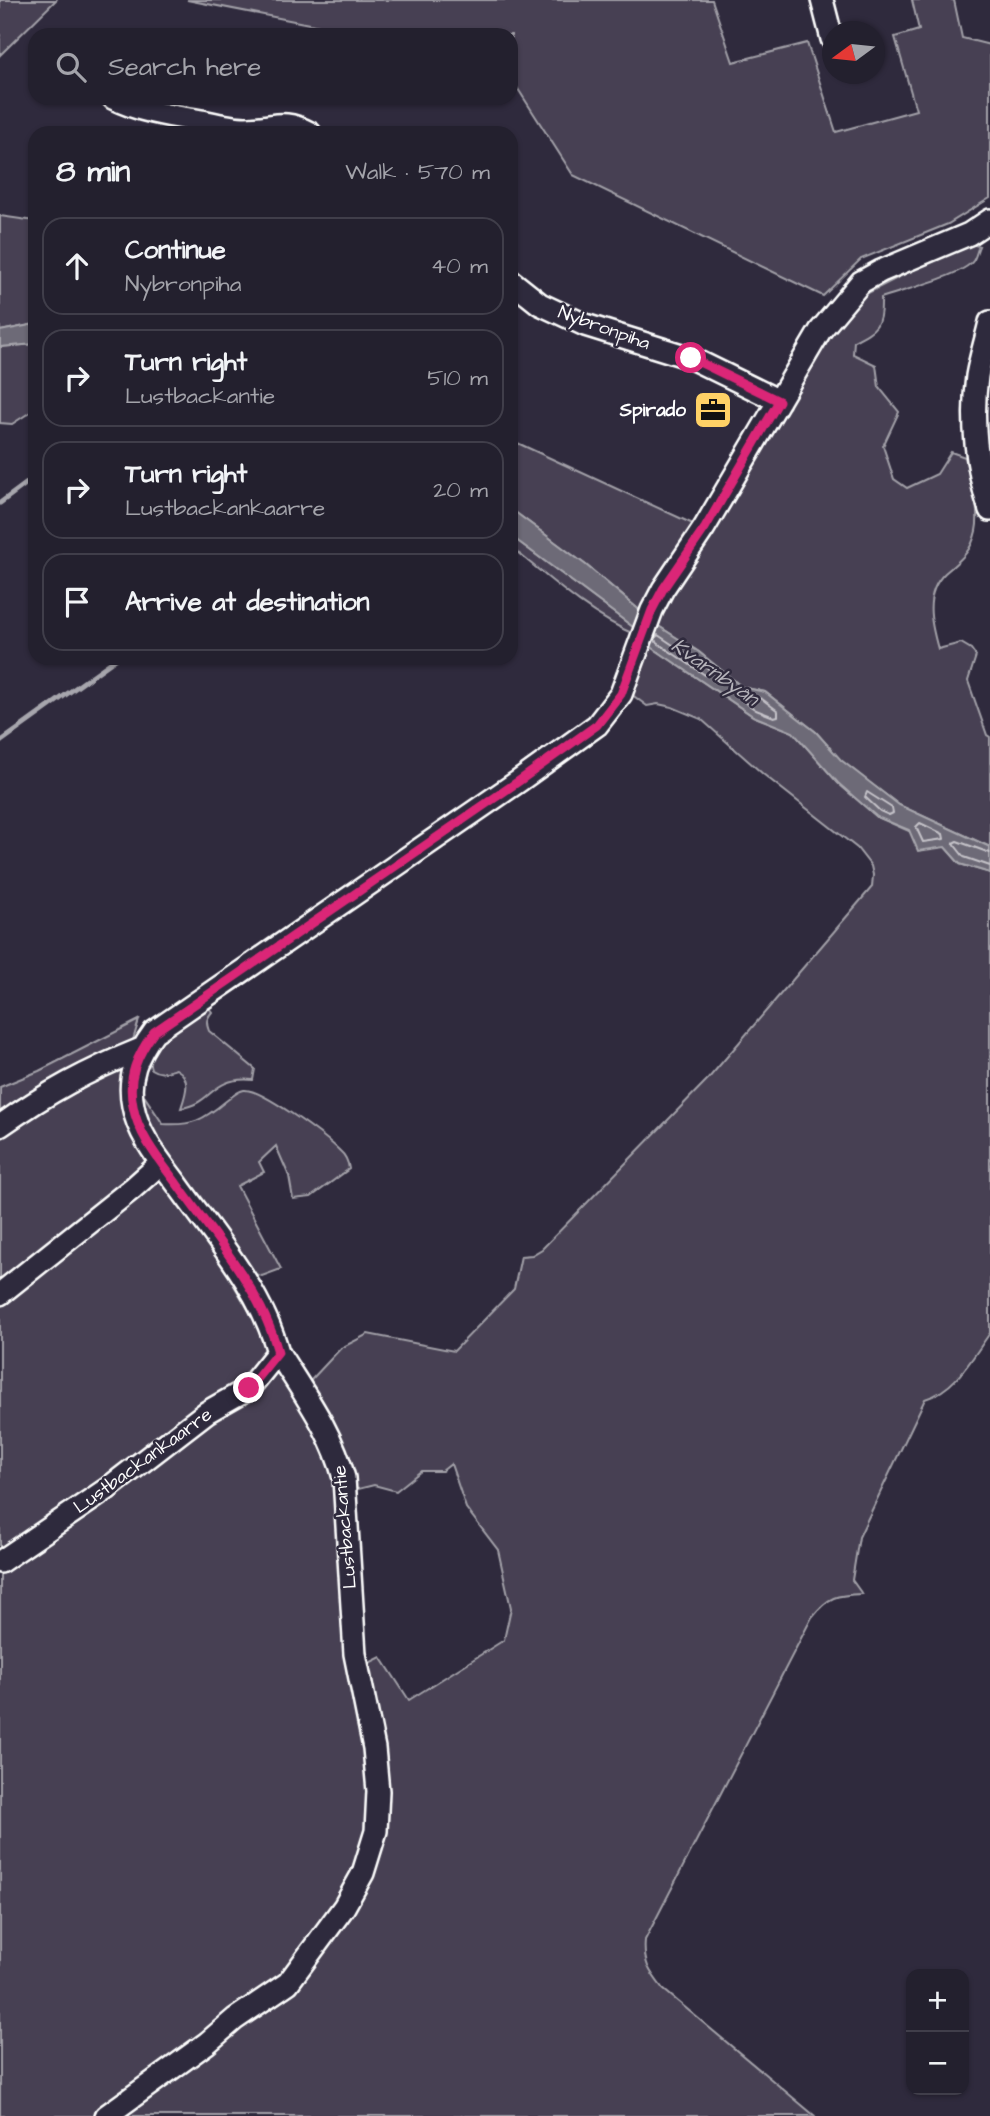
<!DOCTYPE html>
<meta charset="utf-8">
<style>
:root{--surface:#23202e;--page:#2f2d3a;--text:#f1f3f6;--muted:#a3a3aa;--line:#403e4a}
body{margin:0;font-family:"Architects Daughter",sans-serif;background:var(--page);color:var(--text)}
.controls{position:absolute;right:21px;bottom:21px;display:grid;overflow:hidden;border-radius:14px;box-shadow:0 2px 5px #0004}
.controls button{width:63px;height:63px;display:grid;place-items:center;padding:0;border:0;border-bottom:2px solid var(--line);background:var(--surface);color:var(--text);font:35px sans-serif}
.compass{position:absolute;left:822px;top:21px;width:63px;height:63px;border-radius:50%;background:var(--surface);box-shadow:0 2px 5px #0004;rotate:255deg}
.stop{position:absolute;width:21px;height:21px;margin:-16px;border:5px solid #db2777;border-radius:50%;background:#fff}
.stop.end{background:#db2777;border-color:#fff;box-shadow:0 2px 7px #0008}
.list{margin:0;padding:0;list-style:none}
h2{display:flex;justify-content:space-between;align-items:center;height:91px;margin:0;padding:0 28px;font-size:30px}
h2 small{font-size:23px;font-weight:400;color:var(--muted)}
.list li{display:grid;grid-template-columns:46px 1fr auto;gap:21px;align-items:center;box-sizing:border-box;height:98px;margin:0 14px 14px;padding:0 14px;border:2px solid var(--line);border-radius:21px}
.list b{display:block;font-size:26px;white-space:nowrap}
.list p{margin:0;font-size:23px;white-space:nowrap;color:var(--muted)}
.list em{font-size:23px;font-style:normal;color:var(--muted)}
.icon{flex:none;width:38px;height:38px;fill:none;stroke:currentColor;stroke-width:2;stroke-linecap:round;stroke-linejoin:round}
.map{position:relative;flex:none;width:990px;height:2116px;overflow:hidden}
.search{position:absolute;background:var(--surface);box-shadow:0 2px 5px #0004;left:28px;top:28px;width:490px;height:77px;display:flex;align-items:center;gap:18px;box-sizing:border-box;padding:0 24px;border-radius:21px;color:var(--muted);font-size:26px}
.panel{position:absolute;background:var(--surface);box-shadow:0 2px 5px #0004;left:28px;top:126px;width:490px;height:539px;border-radius:21px}
.map>svg:first-child{display:block}
.green{fill:#464152;stroke:#a2a0a8;stroke-width:2;fill-rule:evenodd}
.water{fill:#6d6a77;stroke:#a7a6ad;stroke-width:2}
.lines{fill:none;stroke-linecap:round;stroke-linejoin:round}
.shore{stroke:#c5c3c9;stroke-width:2}
.stream{stroke:#a7a6ad;stroke-width:5}
.minor-casing{stroke:#fff;stroke-width:26}
.minor{stroke:#2f2a3d;stroke-width:21}
.route{stroke:#db2777;stroke-width:9}
.labels{text-anchor:middle;dominant-baseline:central;stroke-width:5;stroke-linejoin:round;paint-order:stroke}
.street-label{font-size:19px;fill:#fff;stroke:#2f2a3d}
.poi-label{font-size:19px;font-weight:bold;fill:#fff;stroke:#2f2a3d;text-anchor:end}
.water-label{font-size:21px;font-style:italic;fill:#b6b4bb;stroke:#2f2a3d}
</style>
<div class="map">
<svg width="990" height="2116" viewBox="0 0 990 2116">
<rect width="100%" height="100%" fill="#2f2a3d"/>
<filter id="ink" filterUnits="userSpaceOnUse"><feTurbulence type="fractalNoise" baseFrequency=".0143" numOctaves="2"/><feDisplacementMap in="SourceGraphic" scale="14" xChannelSelector="R" yChannelSelector="G"/><feConvolveMatrix kernelMatrix="1 2 1 2 8 2 1 2 1" color-interpolation-filters="sRGB"/></filter>
<g filter="url(#ink)">
<!-- green -->
<path class="green" d="M0,0H56L0,55Z
M187,0H712L733,62L807,43L836,132L916,110L895,37L919,30L912,0H954L962,38L990,45V198L948,224L861,259L823,296L573,175L511,78V35H365Z
M0,216L35,221V324L0,331Z
M966,243L979,246C977,250 976,257 973,261C963,275 901,291 881,298C882,326 877,329 854,341L853,354L876,365L879,387L899,412L883,446L894,479L907,488L937,474L951,452L965,457C970,480 981,508 976,531C971,553 960,560 945,573C923,594 931,624 938,649L961,643L971,649L976,656L968,681L987,735L990,737V847L899,805L840,760L816,732L765,692L742,687L699,652L657,625L665,598L815,360L846,314L864,295Z
M35,344V409L12,424L0,423V347Z
M511,440L693,524L648,599L642,612L586,565L511,509Z
M511,536L637,630L636,635C589,615 550,579 511,547Z
M650,646L753,716L793,732L838,783L877,817L945,847L960,864L990,873V1333C972,1358 956,1390 925,1399L859,1537L852,1580L862,1594C836,1595 829,1596 812,1617L645,1940C643,1963 649,1971 663,1989L815,2116H0V1087L39,1071L139,1020L125,1067L163,1124C193,1126 203,1120 226,1101C232,1097 237,1091 244,1090C261,1088 326,1137 340,1151C346,1156 348,1161 349,1169L311,1197L293,1199L289,1176L276,1146L259,1162L264,1172L237,1186L281,1269L262,1276L247,1272L232,1282L298,1394L341,1348L368,1334L454,1351L514,1289L521,1256L532,1255L542,1249L708,1079L872,887L873,875L871,866L857,848L763,774L701,719L672,707L658,704L647,706L627,691ZM451,1464L466,1508L498,1550L511,1608L504,1640L409,1700L381,1657L349,1673L334,1495L374,1485L396,1491L421,1471H442Z
M209,1008L212,1012C206,1019 206,1023 209,1031L255,1069L253,1080C210,1076 213,1104 181,1108C186,1093 192,1078 176,1069C166,1072 160,1075 151,1069L148,1057L161,1039Z"/>
<!-- water -->
<path class="water" d="M35,324V344L0,347V331Z
M511,509L586,565L657,625L699,652L742,687L765,692L816,732L841,760L899,805L990,847V873L960,864L945,847L918,851L909,830L877,817L838,783L793,732L753,716L650,646L637,630L511,536Z"/>
<g class="lines">
<!-- shore -->
<path class="shore" d="M658,635L709,669V674L705,675L656,642L655,638Z
M746,695L762,699L778,711V716L774,717L756,710L742,700V696Z
M867,792L892,808L893,813L889,815L880,811L865,797Z
M920,823L943,834L944,839L923,842L916,827Z
M990,853L957,841L953,843L964,857L990,866"/>
<!-- stream -->
<path class="stream" d="M0,503L35,477
M0,742L117,658"/>
<defs>
<path id="minor" d="M822,0L832,39
M113,98C141,112 171,116 202,121C216,124 232,128 246,128C274,128 282,118 310,133
M511,281L540,304L585,325L691,358L779,401
M990,322C986,340 980,358 977,376C971,419 976,468 990,510
M0,1126C48,1092 87,1071 141,1049
M0,1294L133,1188L161,1163
M0,1562L107,1489L207,1412L249,1388L278,1352
M106,2116L207,2043L235,2019L288,1983L344,1907L363,1873L376,1831L378,1791L374,1748L355,1654L344,1478C332,1431 303,1393 278,1352C261,1289 214,1236 177,1184C160,1161 138,1135 133,1106C127,1077 137,1055 154,1032L519,781L597,725L621,694L652,610L663,589L704,528L820,331L861,282L881,271L969,234L990,220"/>
</defs>
<!-- minor casing -->
<use href="#minor" class="minor-casing"/>
<!-- minor -->
<use href="#minor" class="minor"/>
</g>
</g>
<g class="lines" filter="url(#ink)">
<!-- route -->
<path class="route" d="M249,1388L278,1352C261,1289 214,1236 177,1184C160,1161 138,1135 133,1106C127,1077 137,1055 154,1032L519,781L597,725L621,694L652,610L663,589L705,528L779,401L691,358"/>
</g>
<!-- icons -->
<defs>
<symbol id="office-square" viewBox="-11 -11 22 22"><rect x="-9" y="-9" width="18" height="18" rx="4" fill="#ffd166" stroke="#2f2a3d"/><path d="M-6-3h4V-5.5h4V-3h4V5H-6ZM-1-4.5V-3h2v-1.5ZM-6 0V1H6V0Z" fill="#111"/></symbol>
</defs>
<g fill-rule="evenodd">
<use href="#office-square" x="691" y="388" width="44" height="44"/>
</g>
<g class="labels">
<!-- street labels -->
<g class="street-label">
<text transform="translate(604 328) rotate(20)">Nybronpiha</text>
<text transform="translate(143 1461) rotate(-36)">Lustbackankaarre</text>
<text transform="translate(345 1527) rotate(-95)">Lustbackantie</text>
</g>
<!-- poi labels -->
<g class="poi-label">
<text x="686" y="410">Spirado</text>
</g>
<!-- water labels -->
<g class="water-label">
<text transform="translate(715 672) rotate(35)">Kvarnbyån</text>
</g>
</g>
</svg>
<div class="controls">
<button>+</button>
<button>−</button>
</div>
<svg class="compass" viewBox="-18 -18 36 36"><path d="M0-13l5 13h-10z" fill="#e53935"/><path d="M0 13l5-13h-10z" fill="#a3a3aa"/></svg>
<div class="stop" style="left:691px;top:358px"></div>
<div class="stop end" style="left:249px;top:1388px"></div>
<div class="search"><svg class="icon" aria-label="search" viewBox="0 0 24 24"><circle cx="10" cy="10" r="6"/><path d="M15 15l6 6"/></svg>Search here</div>
<section class="panel">
<h2>8 min<small>Walk · 570 m</small></h2>
<ul class="list">
<li><svg class="icon" aria-label="ahead" viewBox="0 0 24 24"><path d="M12 20V5M6 11l6-6 6 6"/></svg><div><b>Continue</b><p>Nybronpiha</p></div><em>40 m</em></li>
<li><svg class="icon" aria-label="right" viewBox="0 0 24 24"><path d="M7 20v-9h11M14 6l5 5-5 5"/></svg><div><b>Turn right</b><p>Lustbackantie</p></div><em>510 m</em></li>
<li><svg class="icon" aria-label="right" viewBox="0 0 24 24"><path d="M7 20v-9h11M14 6l5 5-5 5"/></svg><div><b>Turn right</b><p>Lustbackankaarre</p></div><em>20 m</em></li>
<li><svg class="icon" aria-label="arrive" viewBox="0 0 24 24"><path d="M6 21V4h12l-3 4 3 4H6"/></svg><div><b>Arrive at destination</b></div></li>
</ul>
</section>
</div>
